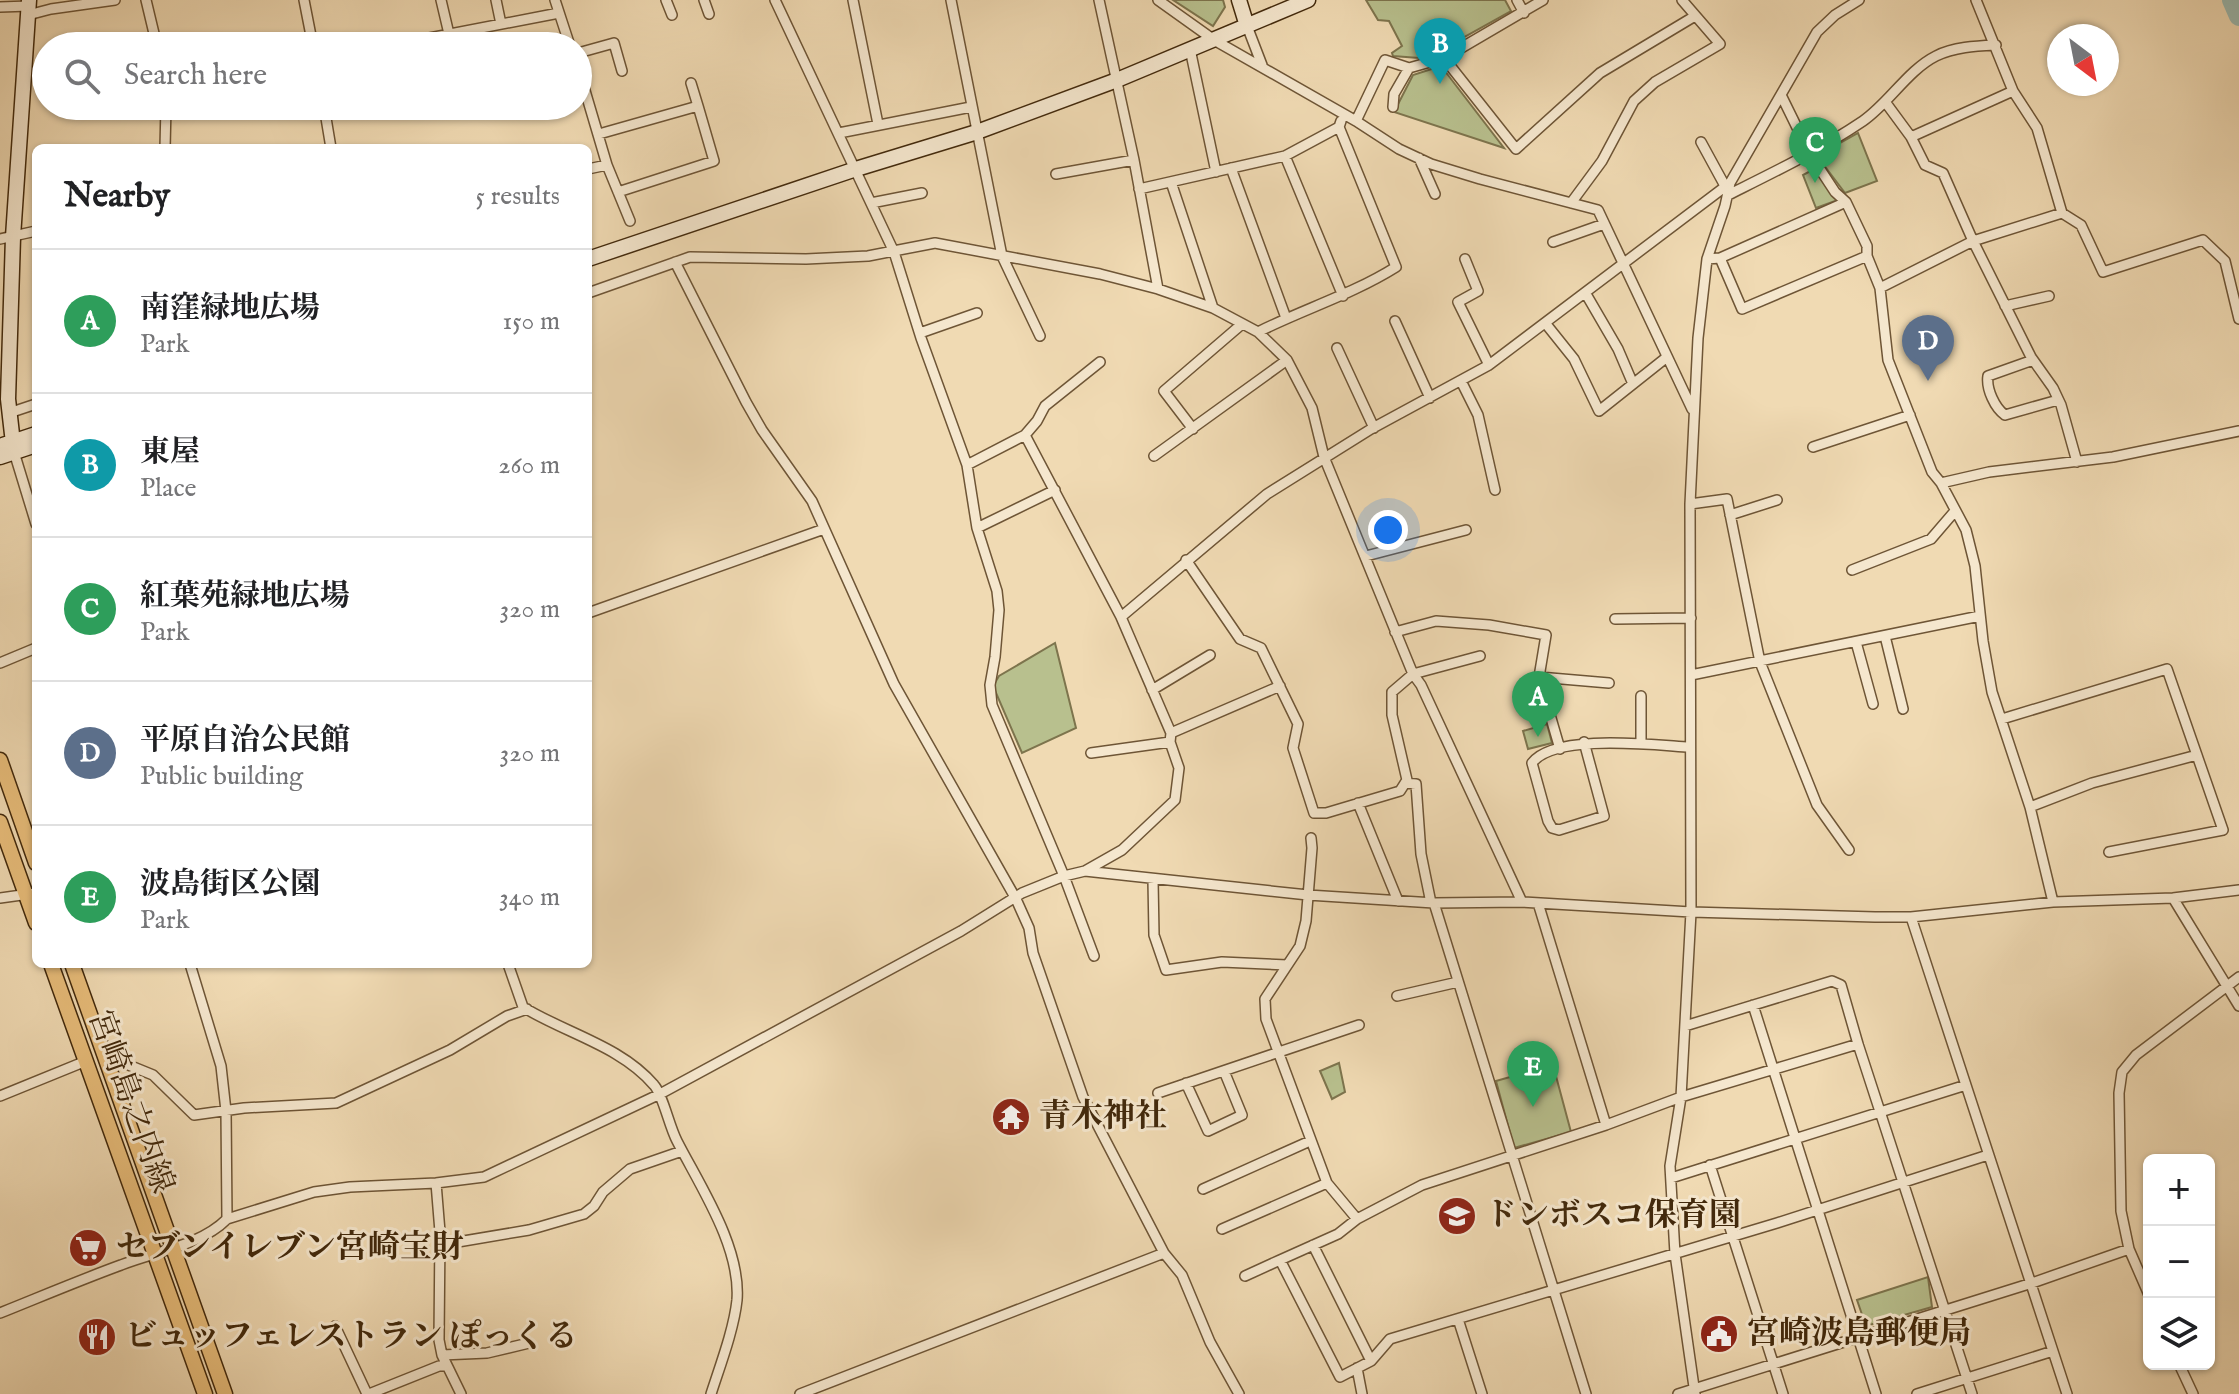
<!DOCTYPE html>
<meta charset="utf-8">
<style>
:root{--surface:#fff;--page:#f6f6f6;--text:#202124;--muted:#757577;--line:#e0e0e0;--accent:#ea580c}
body{margin:0;font-family:"IM FELL English","Noto Serif JP",serif;background:var(--page);color:var(--text)}
.controls{position:absolute;right:24px;bottom:24px;display:grid;overflow:hidden;border-radius:12px;box-shadow:0 2px 6px #0004}
.controls button{width:72px;height:72px;display:grid;place-items:center;padding:0;border:0;border-bottom:2px solid var(--line);background:var(--surface);color:var(--text);font:40px sans-serif}
.compass{position:absolute;left:2047px;top:24px;width:72px;height:72px;border-radius:50%;background:var(--surface);box-shadow:0 2px 6px #0004;rotate:148deg}
.you{position:absolute;left:1388px;top:530px;width:28px;height:28px;margin:-20px;border:6px solid #fff;border-radius:50%;background:#1a73e8;box-shadow:0 0 0 12px #1a73e833}
.badge{display:grid;place-items:center;width:52px;height:52px;border-radius:50%;background:var(--accent);color:#fff;font-size:26px;font-weight:700}
.pin{position:absolute;translate:-50% -66px;filter:drop-shadow(0 2px 4px #0008)}
.pin::after{content:'';position:absolute;top:42px;width:28px;height:24px;background:inherit;clip-path:polygon(0 0,100% 0,50% 100%)}
.list{margin:0;padding:0;list-style:none}
h2{display:flex;justify-content:space-between;align-items:center;height:104px;margin:0;padding:0 32px;font-size:34px}
h2 small{font-size:26px;font-weight:400;color:var(--muted)}
.list li{display:grid;grid-template-columns:52px 1fr auto;gap:24px;align-items:center;box-sizing:border-box;height:144px;padding:0 32px;border-top:2px solid var(--line)}
.list b{display:block;font-size:30px;white-space:nowrap}
.list p{margin:0;font-size:26px;white-space:nowrap;color:var(--muted)}
.list em{font-size:26px;font-style:normal;color:var(--muted)}
.icon{flex:none;width:44px;height:44px;fill:none;stroke:currentColor;stroke-width:2;stroke-linecap:round;stroke-linejoin:round}
.map{position:relative;flex:none;width:2239px;height:1394px;overflow:hidden}
.search{position:absolute;background:var(--surface);box-shadow:0 2px 6px #0004;left:32px;top:32px;width:560px;height:88px;display:flex;align-items:center;gap:20px;box-sizing:border-box;padding:0 28px;border-radius:44px;color:var(--muted);font-size:30px}
.panel{position:absolute;background:var(--surface);box-shadow:0 2px 6px #0004;left:32px;top:144px;width:560px;height:824px;border-radius:12px}
.map>svg:first-child{display:block}
.green{fill:#b8c08e;stroke:#7d744d;stroke-width:2}
.lines{fill:none;stroke-linecap:round;stroke-linejoin:round}
.river{stroke:#9bbab1;stroke-width:20}
.street-casing{stroke:#6e5536;stroke-width:12}
.secondary-casing{stroke:#42290c;stroke-width:17}
.primary-casing{stroke:#42290c;stroke-width:17}
.street{stroke:#f5e7ce;stroke-width:9}
.secondary{stroke:#f5e7ce;stroke-width:14}
.primary{stroke:#e8bd7a;stroke-width:14}
.labels{text-anchor:middle;dominant-baseline:central;stroke-width:6;stroke-linejoin:round;paint-order:stroke}
.street-label{font-size:32px;fill:#42290c;stroke:#f5e7ce}
.poi-label{font-size:32px;font-weight:bold;fill:#42290c;stroke:#f5e7ce;text-anchor:start}
</style>
<div class="map">
<svg width="2239" height="1394" viewBox="0 0 2239 1394">
<rect width="100%" height="100%" fill="#f0dab3"/>
<filter id="stains"><feTurbulence type="fractalNoise" baseFrequency=".0025" numOctaves="4"/><feColorMatrix values="0 0 0 0 .2 0 0 0 0 .09 0 0 0 0 .02 0 0 0 .5 -.17"/></filter>
<radialGradient id="worn" r=".72"><stop offset=".6" stop-color="#630" stop-opacity="0"/><stop offset="1" stop-color="#630" stop-opacity=".3"/></radialGradient>
<!-- green -->
<path class="green" d="M1173,0H1223L1225,7L1213,26Z
M1366,0H1505L1511,11L1439,51L1419,58L1393,56L1392,53L1402,46L1389,21L1378,20Z
M1441,66L1504,148L1394,112L1413,75Z
M1858,133L1877,181L1845,193L1817,156Z
M1814,169L1838,200L1816,208L1803,175Z
M1055,643L1076,728L1022,753L993,686L999,676Z
M1547,724L1552,743L1528,749L1523,731Z
M1339,1063L1345,1092L1332,1099L1320,1071Z
M1553,1065L1571,1132L1514,1148L1496,1081Z
M1928,1277L1932,1307L1866,1326L1857,1300Z"/>
<g class="lines">
<!-- river -->
<path class="river" d="M2232,0L2239,16"/>
<defs>
<path id="street" d="M146,0L157,46
M304,0L313,46
M441,0L449,34
M496,0L501,24
M555,0L570,46
M666,0L672,15
M704,0L709,14
M775,0L894,252L921,338L967,465L977,528L997,591L999,610L995,657L990,685L992,705L1064,876L1094,956
M853,0L878,124
M951,0L1002,256L1040,336
M1099,0L1134,160L1158,289
M1158,0L1214,40L1356,121L1399,149L1431,164L1480,179L1598,210L1692,409
M1517,0L1524,13
M1976,0L2013,91L2037,128L2062,213L2081,225L2103,272L2203,240L2225,261L2239,319
M0,7L29,6
M28,15L51,9L115,0
M1247,26L1262,65
M465,31L469,46
M388,46L559,13
M1190,49L1216,172
M578,53L614,43L622,71
M1444,58L1516,149L1600,73L1695,16
M578,67L607,165L630,221
M691,83L698,106
M1781,95L1810,154L1835,192L1846,202L1867,246V256L1880,288L1888,360L1932,472L1941,483L1966,530L1975,566L1983,641L1992,692L2030,807L2053,902
M1886,103L1911,137L2013,91
M324,106L331,148
M1393,107L1394,94L1409,68
M1356,121L1385,60L1409,68L1444,58L1543,0
M839,133L971,107
M599,134L698,106L714,161L618,192
M1911,137L1925,165L1943,173L1973,241L2031,357L2053,388L2061,405L2077,462
M1701,142L1725,186
M165,148L166,106
M1285,156L1343,296
M1419,158L1435,194
M1231,168L1286,318
M588,169L607,165
M1056,174L1134,160
M1171,182L1213,308
M1139,189L1285,156L1339,127L1341,121
M1728,195C1774,172 1820,150 1863,121C1889,103 1908,70 1936,56C1954,47 1976,46 1996,45
M871,203L922,193
M1571,203L1602,161L1634,101L1655,82L1720,44L1682,0
M0,239L36,231
M1553,242L1604,224
M1720,258L1846,202
M1465,259L1478,291L1458,302L1489,365
M1707,259L1720,258L1742,309L1867,256
M675,262L746,402L762,430L812,501L894,684L1016,899L1029,928L1033,953L1083,1097L1164,1253L1182,1275L1210,1342L1239,1394
M1880,288L1973,241L2062,213
M588,293L690,257L806,259L868,256L935,243L1100,274L1158,289L1213,308L1258,332L1287,360L1312,408L1324,457L1413,674L1421,685L1522,902
M1586,294L1618,349L1633,384
M2005,306L2049,296
M1395,321L1430,398
M1546,324L1574,359L1599,411L1667,357
M1258,332C1304,309 1353,294 1396,267L1339,127
M920,333L977,313
M1337,348L1374,428
M2033,360L1988,376C1986,389 1995,408 2005,415L2058,400
M1461,381L1478,415L1495,490
M9,413L36,404
M1193,429L1164,391L1242,324
M1025,435L1037,421L1045,406L1100,362
M1813,447L1910,415
M14,452L36,524
M1154,456L1287,360
M1941,483L1989,472L2113,457L2239,431
M1690,504L1727,499L1760,662L1817,805L1849,850
M1730,515L1777,500
M977,528L1055,490
M1366,556L1466,530
M1186,560L1240,639L1261,648L1298,724L1293,748L1314,813H1326L1400,791L1407,780L1392,715V692L1413,674L1480,656
M1852,570L1931,539L1955,511
M588,613L824,529
M1121,617L1267,494L1371,429L1489,365L1730,183
M1615,619L1691,618
M1395,632L1436,621L1489,625L1546,635L1539,677L1560,749
M1885,636L1903,709
M1856,642L1873,704
M0,663L36,648
M1691,675L1980,616
M1539,677L1609,683
M1152,690L1210,655
M2002,719L2167,669L2223,830L2109,852
M1171,733L1280,686
M1584,742L1604,816L1559,830L1552,828L1548,821L1532,763C1554,733 1654,745 1689,747
M1641,744V696
M1091,753L1170,742
M1405,783L1416,784L1421,854L1431,903
M1358,803L1398,901
M2030,807L2092,783L2197,755
M1311,838L1312,848L1306,921L1300,946L1265,999L1266,1019L1327,1183L1357,1219
M1085,871L1308,895L1434,903L1522,902L1691,912L1875,917H1911L2053,902L2173,898L2239,890
M1153,880L1154,935L1166,970L1222,962L1287,965
M0,898L36,893
M2173,898L2239,1006
M1434,903L1586,1394
M1538,903L1606,1125
M1911,917L2067,1394
M508,964L523,1007C565,1033 621,1046 654,1085C663,1095 669,1126 677,1141C700,1186 741,1247 737,1300C734,1329 720,1366 711,1394
M1397,996L1458,982
M1753,1005L1876,1394
M1685,1026L1832,981L1841,985L1858,1044
M104,1055L153,1075L194,1115L244,1108L336,1103L450,1050L507,1016L527,1009
M1186,1083L1208,1131L1242,1115L1224,1071
M1158,1093L1359,1025
M0,1096L86,1061
M1710,1165L1783,1394
M1671,1178L1966,1085
M436,1183L440,1232L439,1340L442,1355L461,1394
M1203,1189L1310,1141
M227,1219L314,1192L350,1187L436,1183L484,1177L660,1094L961,931L1022,893L1064,876L1085,871L1122,850L1175,800L1179,768L1170,742L1171,733L1121,617L1025,435L967,465
M1222,1229L1327,1183
M440,1245L529,1230L584,1214L594,1206L603,1192L630,1169L682,1151
M1313,1245L1371,1361
M1280,1260L1338,1234L1357,1219L1422,1185L1606,1125L1681,1097L1858,1044L1972,1394
M1245,1276L1280,1260L1340,1377L1371,1361L1390,1339L1777,1223L1988,1155
M2149,1295L2129,1249L2121,1211L2119,1093L2122,1072L2136,1055L2239,977
M0,1313C40,1297 80,1280 121,1265C156,1251 200,1246 227,1219L226,1111L221,1066L190,964
M1458,1319L1482,1394
M335,1326L367,1394
M442,1355L487,1353L529,1343
M2179,1364L2193,1394
M1357,1368L1362,1394
M369,1394L439,1366H446
M800,1394L1164,1253
M1678,1394L2032,1283L2129,1249
M1695,1394L1675,1254L1670,1166L1681,1097L1691,912L1690,504L1698,338L1707,259L1725,206L1730,183L1817,32L1835,15L1859,0
M1917,1394L2053,1351"/>
<path id="secondary" d="M1239,0L1247,26
M588,259L856,169L977,132L1117,80L1308,0
M0,446L36,434
M14,452L8,399L13,237L29,0
M0,457L36,445"/>
<path id="primary" d="M0,760L36,863
M0,822L36,923
M51,964L205,1394
M72,964L225,1394"/>
</defs>
<!-- street casing -->
<use href="#street" class="street-casing"/>
<!-- secondary casing -->
<use href="#secondary" class="secondary-casing"/>
<!-- primary casing -->
<use href="#primary" class="primary-casing"/>
<!-- street -->
<use href="#street" class="street"/>
<!-- secondary -->
<use href="#secondary" class="secondary"/>
<!-- primary -->
<use href="#primary" class="primary"/>
</g>
<!-- icons -->
<defs>
<symbol id="temple-disc" viewBox="-11 -11 22 22"><circle r="9.5" fill="#8f2418" stroke="#f5e7ce"/><path d="M0-6L5-2H3V0L6.5 2.5H4V6H1.5V3h-3V6H-4V2.5H-6.5L-3 0V-2H-5Z" fill="#fff"/></symbol>
<symbol id="school-disc" viewBox="-11 -11 22 22"><circle r="9.5" fill="#8f2418" stroke="#f5e7ce"/><path d="M0-5L7-2L0 1L-7-2ZM-4 1L0 2.5L4 1V4Q0 6-4 4Z" fill="#fff"/></symbol>
<symbol id="supermarket-disc" viewBox="-11 -11 22 22"><circle r="9.5" fill="#8f2418" stroke="#f5e7ce"/><path d="M-6-5.5h2.5l.6 2H6L4.5 2H-2.5L-4.4-4H-6ZM-1.5 3.2a1.3 1.3 0 1 0 .1 0ZM3 3.2a1.3 1.3 0 1 0 .1 0Z" fill="#fff"/></symbol>
<symbol id="civic-disc" viewBox="-11 -11 22 22"><circle r="9.5" fill="#8f2418" stroke="#f5e7ce"/><path d="M-.6-6.5H3V-4.5H.6V-3L4-1V1h2V6H-6V1h2V-1L-.6-3ZM-1.2 2.5V6h2.4V2.5Z" fill="#fff"/></symbol>
<symbol id="restaurant-disc" viewBox="-11 -11 22 22"><circle r="9.5" fill="#8f2418" stroke="#f5e7ce"/><path d="M-5-6h1v4h1v-4h1v4h1v-4h1v5L-1.5 .5V6h-2V.5L-5-1ZM5-6V6H3V1.5H1.5Q1.5-4 5-6Z" fill="#fff"/></symbol>
</defs>
<g fill-rule="evenodd">
<use href="#temple-disc" x="989" y="1095" width="44" height="44"/>
<use href="#school-disc" x="1435" y="1194" width="44" height="44"/>
<use href="#supermarket-disc" x="66" y="1226" width="44" height="44"/>
<use href="#civic-disc" x="1697" y="1312" width="44" height="44"/>
<use href="#restaurant-disc" x="75" y="1315" width="44" height="44"/>
</g>
<g class="labels">
<!-- street labels -->
<g class="street-label">
<text transform="translate(130 1102) rotate(70)">宮崎島之内線</text>
</g>
<!-- poi labels -->
<g class="poi-label">
<text x="1039" y="1117">青木神社</text>
<text x="1485" y="1216">ドンボスコ保育園</text>
<text x="116" y="1248">セブンイレブン宮崎宝財</text>
<text x="1747" y="1334">宮崎波島郵便局</text>
<text x="125" y="1337">ビュッフェレストラン ぽっくる</text>
</g>
</g>
<rect width="100%" height="100%" filter="url(#stains)"/>
<rect width="100%" height="100%" fill="url(#worn)"/>
</svg>
<div class="controls">
<button>+</button>
<button>−</button>
<button><svg class="icon" aria-label="layers" viewBox="0 0 24 24"><path d="M12 4l9 5-9 5-9-5zM3 14l9 5 9-5"/></svg></button>
</div>
<svg class="compass" viewBox="-18 -18 36 36"><path d="M0-13l5 13h-10z" fill="#e53935"/><path d="M0 13l5-13h-10z" fill="#757577"/></svg>
<div class="you"></div>
<div class="pin badge" style="left:1538px;top:737px;background:#2e9e5b">A</div>
<div class="pin badge" style="left:1440px;top:84px;background:#0f9aa8">B</div>
<div class="pin badge" style="left:1815px;top:183px;background:#2e9e5b">C</div>
<div class="pin badge" style="left:1928px;top:381px;background:#5c6f8a">D</div>
<div class="pin badge" style="left:1533px;top:1107px;background:#2e9e5b">E</div>
<div class="search"><svg class="icon" aria-label="search" viewBox="0 0 24 24"><circle cx="10" cy="10" r="6"/><path d="M15 15l6 6"/></svg>Search here</div>
<section class="panel">
<h2>Nearby<small>5 results</small></h2>
<ul class="list">
<li><span class="badge" style="background:#2e9e5b">A</span><div><b>南窪緑地広場</b><p>Park</p></div><em>150 m</em></li>
<li><span class="badge" style="background:#0f9aa8">B</span><div><b>東屋</b><p>Place</p></div><em>260 m</em></li>
<li><span class="badge" style="background:#2e9e5b">C</span><div><b>紅葉苑緑地広場</b><p>Park</p></div><em>320 m</em></li>
<li><span class="badge" style="background:#5c6f8a">D</span><div><b>平原自治公民館</b><p>Public building</p></div><em>320 m</em></li>
<li><span class="badge" style="background:#2e9e5b">E</span><div><b>波島街区公園</b><p>Park</p></div><em>340 m</em></li>
</ul>
</section>
</div>
